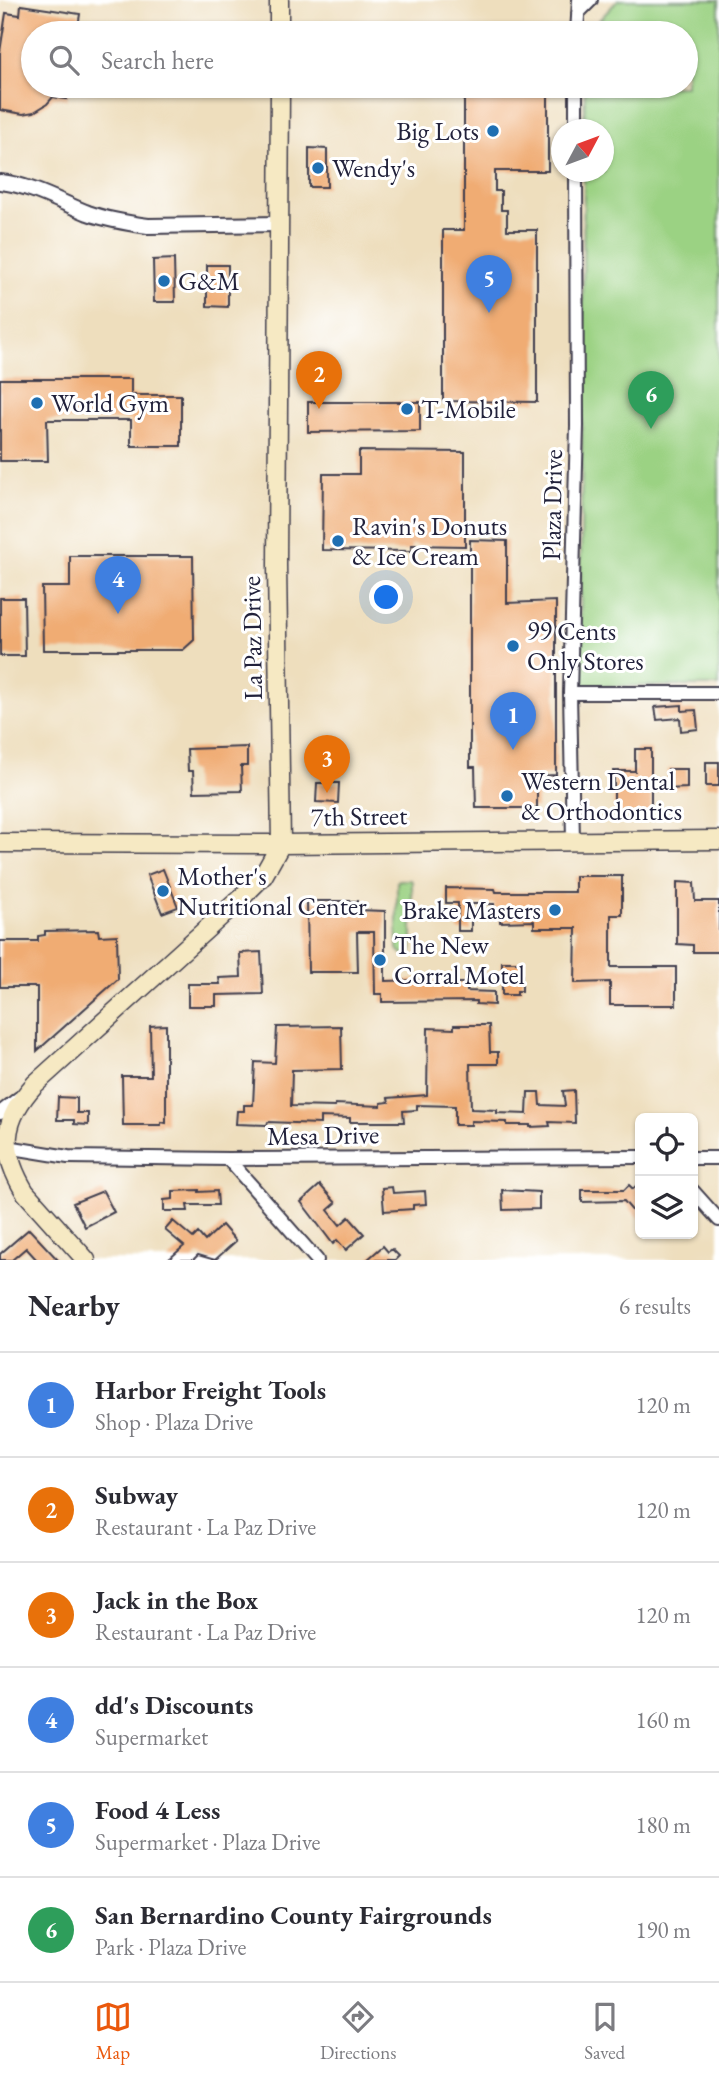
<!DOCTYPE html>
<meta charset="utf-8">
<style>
:root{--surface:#fff;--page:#f7f7f7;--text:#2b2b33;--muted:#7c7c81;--line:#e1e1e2;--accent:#ea580c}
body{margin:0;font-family:"EB Garamond",serif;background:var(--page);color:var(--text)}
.controls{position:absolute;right:21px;bottom:21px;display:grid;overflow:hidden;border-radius:10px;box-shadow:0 2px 5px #0004}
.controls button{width:63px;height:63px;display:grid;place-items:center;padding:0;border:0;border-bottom:2px solid var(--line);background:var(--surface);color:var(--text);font:35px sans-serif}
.compass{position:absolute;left:551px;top:119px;width:63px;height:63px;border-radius:50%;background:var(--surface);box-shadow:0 2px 5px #0004;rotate:49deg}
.you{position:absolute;left:387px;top:598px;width:24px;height:24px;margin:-18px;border:5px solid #fff;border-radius:50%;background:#1a73e8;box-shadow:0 0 0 10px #1a73e833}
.badge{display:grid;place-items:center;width:46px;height:46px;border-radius:50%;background:var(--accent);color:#fff;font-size:23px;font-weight:700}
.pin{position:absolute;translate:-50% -58px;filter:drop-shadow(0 2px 4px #0008)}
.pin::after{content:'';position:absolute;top:37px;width:24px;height:21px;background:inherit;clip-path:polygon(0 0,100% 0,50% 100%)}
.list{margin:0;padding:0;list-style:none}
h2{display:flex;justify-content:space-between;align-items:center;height:91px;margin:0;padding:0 28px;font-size:30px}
h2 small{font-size:23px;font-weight:400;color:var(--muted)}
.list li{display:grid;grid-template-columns:46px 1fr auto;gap:21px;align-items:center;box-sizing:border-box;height:105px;padding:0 28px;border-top:2px solid var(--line)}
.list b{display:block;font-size:26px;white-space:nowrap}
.list p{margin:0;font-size:23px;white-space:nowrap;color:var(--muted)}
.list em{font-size:23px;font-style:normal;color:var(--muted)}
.icon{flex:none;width:38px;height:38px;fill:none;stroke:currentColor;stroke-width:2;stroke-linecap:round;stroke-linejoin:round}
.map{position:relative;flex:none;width:719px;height:1260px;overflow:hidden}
.search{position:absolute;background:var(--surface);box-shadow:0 2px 5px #0004;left:21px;right:21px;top:21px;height:77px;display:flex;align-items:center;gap:18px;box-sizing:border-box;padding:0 24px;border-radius:38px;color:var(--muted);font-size:26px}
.sheet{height:721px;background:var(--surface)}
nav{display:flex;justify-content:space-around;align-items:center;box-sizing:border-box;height:98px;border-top:2px solid var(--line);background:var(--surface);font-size:19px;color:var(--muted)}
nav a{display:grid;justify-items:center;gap:4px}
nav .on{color:var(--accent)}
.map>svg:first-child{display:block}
.green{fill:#9bd283;stroke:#5e7a5f;stroke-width:2}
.building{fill:#f0ac73}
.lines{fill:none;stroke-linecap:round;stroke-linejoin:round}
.minor-casing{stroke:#413e4e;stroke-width:16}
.tertiary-casing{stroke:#413e4e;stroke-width:18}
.secondary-casing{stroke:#413e4e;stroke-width:21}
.minor{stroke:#fff;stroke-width:12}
.tertiary{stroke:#fff;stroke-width:14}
.secondary{stroke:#f6e9c3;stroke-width:18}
.poi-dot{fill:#1f6fb2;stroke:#fff;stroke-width:2.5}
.labels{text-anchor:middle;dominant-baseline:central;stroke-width:6;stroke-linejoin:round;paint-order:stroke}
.poi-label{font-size:26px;fill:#22223b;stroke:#fff;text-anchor:start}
.street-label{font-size:26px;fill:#22223b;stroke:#fff}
</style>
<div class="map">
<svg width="719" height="1260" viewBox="0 0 719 1260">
<rect width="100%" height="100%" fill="#fff"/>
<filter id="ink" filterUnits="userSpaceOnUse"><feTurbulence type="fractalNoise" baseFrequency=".0143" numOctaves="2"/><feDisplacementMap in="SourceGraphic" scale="14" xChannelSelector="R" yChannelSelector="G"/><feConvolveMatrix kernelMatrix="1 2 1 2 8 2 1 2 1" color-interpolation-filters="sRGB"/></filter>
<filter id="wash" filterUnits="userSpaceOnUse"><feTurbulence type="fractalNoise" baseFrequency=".00686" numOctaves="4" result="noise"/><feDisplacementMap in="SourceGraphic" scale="28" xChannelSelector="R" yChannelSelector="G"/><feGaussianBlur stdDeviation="1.57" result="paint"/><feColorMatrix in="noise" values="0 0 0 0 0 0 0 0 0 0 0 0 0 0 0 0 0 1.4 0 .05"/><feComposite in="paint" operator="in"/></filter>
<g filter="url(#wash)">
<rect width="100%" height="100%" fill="#eedebd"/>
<!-- green -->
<path class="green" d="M618,0H719V686H580L584,172H604V130L584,129L585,86H686V33H587Z
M399,880H411L412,882V948L409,954L404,955L397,949V882Z"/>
<g id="blocks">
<!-- building -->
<path class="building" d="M21,5L80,14L77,33H33V86H69L67,99L53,97L47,104L34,112L23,114L0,110V52L6,13L20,15Z
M464,86H512V90H548V171H495V191H501V210H507V230H537V402L443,401V230H464Z
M309,148L327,149V187H309Z
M174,259L175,302H154L153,260Z
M207,265H228V307L207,306Z
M0,379H131V395H181V446H131V420H47L48,461H0Z
M308,402H420V431L308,432Z
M359,451L465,452V546L411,545V551L322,550L323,474H359Z
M470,540L507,541V603L556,601V775L537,776V808H476L475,767H470Z
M70,556H193L194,640L183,650H43L42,587H70Z
M0,598H24L25,656H0Z
M682,705V711L696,710L698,729L681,731L680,718L657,720L655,707Z
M247,747V766H241L242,791L194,792L193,771H188L187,749Z
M635,749H651V816H614V771H635Z
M706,762H719V786H706Z
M668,769H687V788L667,789Z
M317,783H339L338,803L316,802Z
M163,869L178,907L162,913L147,875Z
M575,876H622V915H611V967H676V1005H610V982L575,983L576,928H534V921L500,922V918L495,917L494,904H471V931H458V903H446V888L495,889L496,892H575Z
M677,882L694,883L695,901H719V952H693V945L677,944Z
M307,901H357V910L385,911V981L423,980V983H467V991L494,992V1005L476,1004V1001L382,1002V994H375L374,932H357L358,972H308Z
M98,930L99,936L117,935L118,979L37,1051V987H0V941H38V936L45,935V931Z
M261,952L263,994L216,995V1006H188V984H220L219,978L241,977L240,953Z
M502,962H522V991H517V995H502Z
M166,1025V1123L161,1122V1125H123L122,1076H151L150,1026Z
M454,1025H489L490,1052H498V1064H470L471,1109L497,1110V1113L527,1114L528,1092H539L540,1105L565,1106L563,1091L574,1090L575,1123L549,1122L550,1126L530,1127V1125H507V1122L471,1121V1125H455V1106L417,1105V1110L403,1111L404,1122H350V1118L320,1117V1124L268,1122L267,1125L236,1124L237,1111H244V1105H253L255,1062L275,1063L277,1027L341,1026L342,1069L292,1070L291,1106L335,1107V1104L381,1106V1103L389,1102L388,1098L427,1095L428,1028L454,1029Z
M58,1097L77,1098V1113H88V1125L74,1124V1120H57Z
M320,1185L336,1203L328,1210L340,1225L349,1217L364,1234L346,1250L337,1240L333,1244L301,1202Z
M629,1185L633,1189L636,1186L640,1190V1220L624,1201L582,1202V1190H624Z
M392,1187L393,1193L425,1191L426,1204L413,1205V1209L384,1211L382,1188Z
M199,1190V1192L217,1191L218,1205H187L188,1211H164V1200L173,1199V1191Z
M502,1190L539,1192V1209L503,1210Z
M103,1191L114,1212L85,1227L73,1203Z
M173,1221L193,1238L198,1233L205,1241L222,1225L236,1241L215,1260L198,1255L193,1260H168L184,1246L165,1230Z
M29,1229L58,1260H37L26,1248L12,1260H0V1254Z
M383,1246L388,1252L392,1249L399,1256L395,1260H367Z"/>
</g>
</g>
<g filter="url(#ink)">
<use href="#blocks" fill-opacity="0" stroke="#413e4e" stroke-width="2"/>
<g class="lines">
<defs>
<path id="minor" d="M578,13L591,0
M577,33L579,0
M576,86V130
M570,693H719
M573,840L570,693L577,426L576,172
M0,1113L19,1098
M1,1146L68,1157L228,1159L640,1157
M693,1158H719
M228,1159L317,1260
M693,1191L719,1220"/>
<path id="tertiary" d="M0,182C31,185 60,202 88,213C108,220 127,223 148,226L279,224"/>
<path id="secondary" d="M279,0V33
M0,843L281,844L719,840
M86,1260L25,1192C0,1151 1,1121 35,1084L241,898L263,876L281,844L277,565L280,86"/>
</defs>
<!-- minor casing -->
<use href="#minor" class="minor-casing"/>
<!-- tertiary casing -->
<use href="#tertiary" class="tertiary-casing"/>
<!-- secondary casing -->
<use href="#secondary" class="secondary-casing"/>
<!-- minor -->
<use href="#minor" class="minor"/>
<!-- tertiary -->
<use href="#tertiary" class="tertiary"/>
<!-- secondary -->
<use href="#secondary" class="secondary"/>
</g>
</g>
<!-- markers -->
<g class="poi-dot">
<circle cx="493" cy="131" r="7"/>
<circle cx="318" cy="168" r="7"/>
<circle cx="164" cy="281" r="7"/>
<circle cx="37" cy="403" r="7"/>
<circle cx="407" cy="409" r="7"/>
<circle cx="338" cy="541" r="7"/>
<circle cx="513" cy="646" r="7"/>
<circle cx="507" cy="796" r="7"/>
<circle cx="163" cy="891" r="7"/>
<circle cx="555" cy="910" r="7"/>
<circle cx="380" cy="960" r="7"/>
</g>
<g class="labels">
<!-- poi labels -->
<g class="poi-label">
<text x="479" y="131" text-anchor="end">Big Lots</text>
<text x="332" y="168">Wendy's</text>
<text x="178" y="281">G&amp;M</text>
<text x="51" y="403">World Gym</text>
<text x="421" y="409">T-Mobile</text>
<text x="352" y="526">Ravin's Donuts<tspan x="352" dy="30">&amp; Ice Cream</tspan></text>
<text x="527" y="631">99 Cents<tspan x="527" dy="30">Only Stores</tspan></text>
<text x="521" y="781">Western Dental<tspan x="521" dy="30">&amp; Orthodontics</tspan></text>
<text x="177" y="876">Mother's<tspan x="177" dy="30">Nutritional Center</tspan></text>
<text x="541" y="910" text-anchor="end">Brake Masters</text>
<text x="394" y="945">The New<tspan x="394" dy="30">Corral Motel</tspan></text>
</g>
<!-- street labels -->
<g class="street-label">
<text transform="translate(552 505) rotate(-89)">Plaza Drive</text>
<text transform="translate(252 638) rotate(-91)">La Paz Drive</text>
<text transform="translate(359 816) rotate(-1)">7th Street</text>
<text transform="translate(323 1135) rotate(-1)">Mesa Drive</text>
</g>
</g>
</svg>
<div class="controls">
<button><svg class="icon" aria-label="locate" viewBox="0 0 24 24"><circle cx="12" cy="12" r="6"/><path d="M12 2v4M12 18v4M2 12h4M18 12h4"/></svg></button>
<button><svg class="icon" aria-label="layers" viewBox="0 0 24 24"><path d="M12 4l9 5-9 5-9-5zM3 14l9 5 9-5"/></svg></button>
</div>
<svg class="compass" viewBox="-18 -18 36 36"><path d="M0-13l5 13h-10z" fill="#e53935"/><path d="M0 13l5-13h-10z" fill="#7c7c81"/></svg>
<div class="you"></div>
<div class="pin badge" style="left:513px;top:750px;background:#3f7fe0">1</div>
<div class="pin badge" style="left:319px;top:409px;background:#e8710a">2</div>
<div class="pin badge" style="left:327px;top:793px;background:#e8710a">3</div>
<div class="pin badge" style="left:118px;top:614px;background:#3f7fe0">4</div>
<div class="pin badge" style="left:489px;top:313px;background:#3f7fe0">5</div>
<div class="pin badge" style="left:651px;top:429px;background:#2e9e5b">6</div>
<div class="search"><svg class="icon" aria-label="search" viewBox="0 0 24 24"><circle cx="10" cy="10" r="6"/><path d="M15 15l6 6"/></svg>Search here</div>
</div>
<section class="sheet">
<h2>Nearby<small>6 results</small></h2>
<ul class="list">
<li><span class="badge" style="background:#3f7fe0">1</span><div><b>Harbor Freight Tools</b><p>Shop · Plaza Drive</p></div><em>120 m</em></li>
<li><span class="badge" style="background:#e8710a">2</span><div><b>Subway</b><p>Restaurant · La Paz Drive</p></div><em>120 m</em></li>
<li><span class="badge" style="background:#e8710a">3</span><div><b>Jack in the Box</b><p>Restaurant · La Paz Drive</p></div><em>120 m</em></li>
<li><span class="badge" style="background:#3f7fe0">4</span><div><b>dd's Discounts</b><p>Supermarket</p></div><em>160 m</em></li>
<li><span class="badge" style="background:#3f7fe0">5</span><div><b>Food 4 Less</b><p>Supermarket · Plaza Drive</p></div><em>180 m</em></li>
<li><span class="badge" style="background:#2e9e5b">6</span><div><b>San Bernardino County Fairgrounds</b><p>Park · Plaza Drive</p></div><em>190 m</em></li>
</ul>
</section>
<nav>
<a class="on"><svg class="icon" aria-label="map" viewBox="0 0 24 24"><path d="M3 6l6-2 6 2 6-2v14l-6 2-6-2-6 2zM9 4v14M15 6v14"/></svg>Map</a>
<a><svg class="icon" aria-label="directions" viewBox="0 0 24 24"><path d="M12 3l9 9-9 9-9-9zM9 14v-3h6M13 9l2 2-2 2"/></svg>Directions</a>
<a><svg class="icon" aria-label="saved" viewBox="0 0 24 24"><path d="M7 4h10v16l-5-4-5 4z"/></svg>Saved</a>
</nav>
